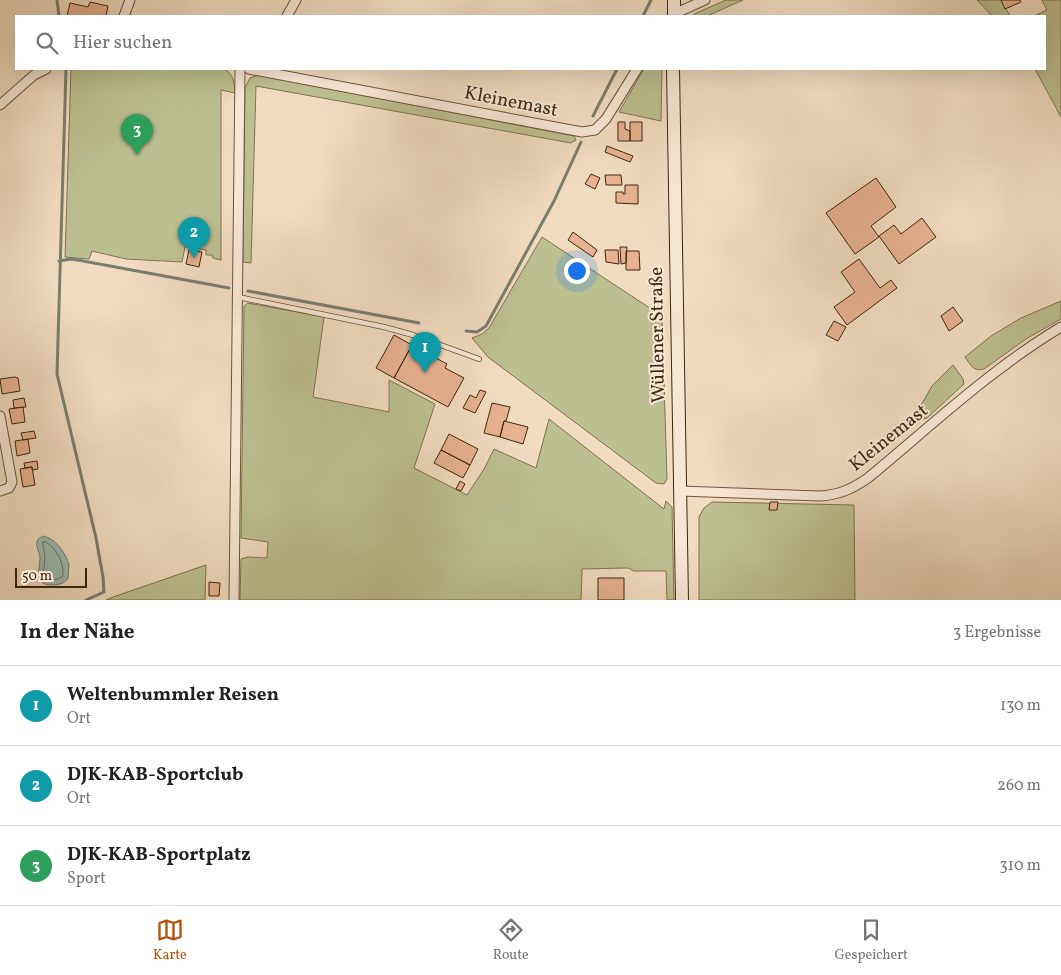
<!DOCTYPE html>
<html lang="de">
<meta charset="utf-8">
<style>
:root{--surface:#fff;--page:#f2f2f2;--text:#202124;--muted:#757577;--line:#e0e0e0;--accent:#b45309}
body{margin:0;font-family:Vollkorn,serif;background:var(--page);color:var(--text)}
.scale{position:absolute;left:15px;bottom:12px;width:72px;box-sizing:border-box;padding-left:5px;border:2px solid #42260c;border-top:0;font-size:14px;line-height:18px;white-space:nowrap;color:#42260c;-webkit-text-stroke:4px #f7e8d6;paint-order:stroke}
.you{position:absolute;left:576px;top:270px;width:18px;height:18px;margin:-12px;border:4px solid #fff;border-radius:50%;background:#1a73e8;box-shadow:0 0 0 8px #1a73e833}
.badge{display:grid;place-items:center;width:32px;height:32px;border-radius:50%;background:var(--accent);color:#fff;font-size:16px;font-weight:700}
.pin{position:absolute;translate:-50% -41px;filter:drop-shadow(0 1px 2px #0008)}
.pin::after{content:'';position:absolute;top:26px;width:18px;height:15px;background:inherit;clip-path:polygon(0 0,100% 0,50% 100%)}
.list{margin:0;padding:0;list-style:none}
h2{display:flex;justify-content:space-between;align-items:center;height:65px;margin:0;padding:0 20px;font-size:21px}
h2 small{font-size:16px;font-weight:400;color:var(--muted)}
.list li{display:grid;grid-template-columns:32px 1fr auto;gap:15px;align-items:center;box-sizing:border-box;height:80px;padding:0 20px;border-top:1px solid var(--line)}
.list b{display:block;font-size:19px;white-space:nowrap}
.list p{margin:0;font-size:16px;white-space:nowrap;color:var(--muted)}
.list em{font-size:16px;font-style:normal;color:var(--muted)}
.icon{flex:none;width:28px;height:28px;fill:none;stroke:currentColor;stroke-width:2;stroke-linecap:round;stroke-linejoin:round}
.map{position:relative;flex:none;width:1061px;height:600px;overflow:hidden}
.search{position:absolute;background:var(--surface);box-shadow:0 5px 20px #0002;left:15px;right:15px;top:15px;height:55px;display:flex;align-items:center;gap:12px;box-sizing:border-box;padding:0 18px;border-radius:0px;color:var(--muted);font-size:19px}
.sheet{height:305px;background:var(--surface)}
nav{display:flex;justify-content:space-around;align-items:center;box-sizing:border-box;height:70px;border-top:1px solid var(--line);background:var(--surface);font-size:14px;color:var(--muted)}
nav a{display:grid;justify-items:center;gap:2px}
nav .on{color:var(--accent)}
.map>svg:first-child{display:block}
.green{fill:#bcc091;stroke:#7f734e}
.water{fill:#9bbbb3;stroke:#777f70}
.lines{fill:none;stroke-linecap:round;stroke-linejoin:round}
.shore{stroke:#6e7060;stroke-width:1}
.stream{stroke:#777f70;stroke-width:3}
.building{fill:#e7b291;stroke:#42260c}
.service-casing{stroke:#6e5439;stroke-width:6}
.minor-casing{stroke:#6e5439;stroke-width:11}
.secondary-casing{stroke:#42260c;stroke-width:14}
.service{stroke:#f7e8d6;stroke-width:4.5}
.minor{stroke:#f7e8d6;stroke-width:9}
.secondary{stroke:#f7e8d6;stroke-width:12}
.labels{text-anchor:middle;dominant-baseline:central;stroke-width:4;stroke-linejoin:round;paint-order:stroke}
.street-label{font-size:19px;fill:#42260c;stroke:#f7e8d6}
</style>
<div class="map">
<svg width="1061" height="600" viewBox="0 0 1061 600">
<rect width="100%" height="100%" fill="#f2dcc0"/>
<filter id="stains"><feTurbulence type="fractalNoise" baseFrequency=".004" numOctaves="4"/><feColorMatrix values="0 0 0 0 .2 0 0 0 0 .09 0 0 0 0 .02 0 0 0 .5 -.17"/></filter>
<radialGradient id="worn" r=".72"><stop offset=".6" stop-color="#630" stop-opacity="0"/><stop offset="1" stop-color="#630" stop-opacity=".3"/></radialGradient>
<!-- green -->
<path class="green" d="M726,0H743L707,16H693L694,14Z
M977,0H1001L1010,16H992Z
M1042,0H1061V117L1035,69H1045V16H1034L1047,10Z
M71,69H223C234,73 234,82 235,93L221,90V260L213,258L212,255H206V250L185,247L182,262L126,259L92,251L89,259L65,257Z
M644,69H662L661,121L619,112Z
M258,75L574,136L576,140L571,143L256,86L251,263L243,262L245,88L250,78Z
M542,237L662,316L667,479L664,484L656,483L488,357L472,338L482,334L489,328Z
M1061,301V319L1026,339L984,369C973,372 971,365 965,357L991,336L1021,318Z
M248,303L324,317L313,397L389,412V380L435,404L414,468L467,495L484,469L494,449L536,468L549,419L664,509L666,501L672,507L674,600H667L666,571H634L628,568L582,569L581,600H240L241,559L248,557L267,558L268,542L241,538L244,306Z
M953,365L963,379L964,384L927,418L922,419L920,407L932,386Z
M712,502L854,505L855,600H699V517L704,508Z
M206,565L205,600H106L116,596Z"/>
<!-- water -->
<path class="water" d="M43,536C55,538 66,553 69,565C69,569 68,574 68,578C65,583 61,584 55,585C32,586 40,571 40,557C39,552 36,546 37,542C38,538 40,538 43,536Z"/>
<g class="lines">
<!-- shore -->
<path class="shore" d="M43,542H46C57,549 64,563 63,576L58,579L49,580L43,576L45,557Z"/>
<!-- stream -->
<path class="stream" d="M57,0L59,16
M643,16L651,0
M66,69L57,374L96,538L103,577L104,592L86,600
M593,116L617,69
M59,261L71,259L83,261L229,288
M248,291L419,323
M466,331L477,332L486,326L554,201L581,142"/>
</g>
<!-- building -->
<path class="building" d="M1001,0H1020L1021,2L1005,9Z
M90,2L108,6L106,16H67L70,3L88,7Z
M618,122H625V129L630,131V141H618Z
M630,122H642V141H630Z
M607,146L633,156L630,162L605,152Z
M591,174L600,178L595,189L585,184Z
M605,175H621L622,185H606Z
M876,178L896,207L871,226L879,237L855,254L826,213Z
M625,185H638V204L616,203V192H623V194H625Z
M922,218L936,237L899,264L879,236L894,225L901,234Z
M573,232L597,250L593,257L568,240Z
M620,247H627L626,263L621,264Z
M189,250L202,252L199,267L186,264Z
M605,250H618L619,264L606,262Z
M626,251H639L640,270H626Z
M859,259L880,288L891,280L897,288L847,325L834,307L855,292L841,272Z
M953,307L963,321L949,331L941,316Z
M834,321L846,327L838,341L826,335Z
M394,335L412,345L394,378L376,368Z
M412,345L447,364L445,368L464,378L448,407L394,378Z
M15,377L18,378L20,391L2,394L0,379Z
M480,390L486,392L475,413L463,408L470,395L476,398Z
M24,398L26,407L14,408L13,400Z
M492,403L510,407L506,421H504L500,437L484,433Z
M23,407L25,422L12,424L9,409Z
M504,421L528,427L523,444L500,437Z
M34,431L36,438L23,440L21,433Z
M449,434L478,449L470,465L441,450Z
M28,439L30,453L17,456L15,441Z
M441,450L470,465L463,478L434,463Z
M37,461L38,469L32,470V467L25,468L24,463Z
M32,467L35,485L23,487L20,469Z
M460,481L465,484L461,491L456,489Z
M770,502H778L777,510H769Z
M598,578H624V600H598Z
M209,582L220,583L219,596H209Z"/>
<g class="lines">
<defs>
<path id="service" d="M238,297L384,327L413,335L479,359"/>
<path id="minor" d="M674,14L705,0
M124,16L130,0
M287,16L296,0
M249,69L582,132L595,130L606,119L637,69
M0,105L34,75L46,69
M0,416L12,482L9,488L0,491
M680,491L820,496C839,495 852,489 868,478C931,426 991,369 1061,327
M234,600L240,69"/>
<path id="secondary" d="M674,16V0
M673,69L682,600"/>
</defs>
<!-- service casing -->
<use href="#service" class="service-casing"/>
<!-- minor casing -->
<use href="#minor" class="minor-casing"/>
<!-- secondary casing -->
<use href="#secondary" class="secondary-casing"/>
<!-- service -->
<use href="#service" class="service"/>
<!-- minor -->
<use href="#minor" class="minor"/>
<!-- secondary -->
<use href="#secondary" class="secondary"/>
</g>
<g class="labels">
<!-- street labels -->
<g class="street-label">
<text transform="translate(511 102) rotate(11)">Kleinemast</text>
<text transform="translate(658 335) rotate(-91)">Wüllener Straße</text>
<text transform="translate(889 438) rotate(-39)">Kleinemast</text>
</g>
</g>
<rect width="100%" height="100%" filter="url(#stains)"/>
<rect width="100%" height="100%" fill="url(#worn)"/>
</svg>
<div class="scale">50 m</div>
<div class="you"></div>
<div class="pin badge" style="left:425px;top:373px;background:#0f9aa8">1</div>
<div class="pin badge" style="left:194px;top:258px;background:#0f9aa8">2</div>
<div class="pin badge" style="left:137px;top:155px;background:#2e9e5b">3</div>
<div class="search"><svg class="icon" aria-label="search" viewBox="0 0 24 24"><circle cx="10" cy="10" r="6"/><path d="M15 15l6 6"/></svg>Hier suchen</div>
</div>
<section class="sheet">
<h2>In der Nähe<small>3 Ergebnisse</small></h2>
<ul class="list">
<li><span class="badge" style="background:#0f9aa8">1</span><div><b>Weltenbummler Reisen</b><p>Ort</p></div><em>130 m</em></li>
<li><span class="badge" style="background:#0f9aa8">2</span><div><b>DJK-KAB-Sportclub</b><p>Ort</p></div><em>260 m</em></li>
<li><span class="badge" style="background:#2e9e5b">3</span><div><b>DJK-KAB-Sportplatz</b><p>Sport</p></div><em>310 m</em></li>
</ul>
</section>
<nav>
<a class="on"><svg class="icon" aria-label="map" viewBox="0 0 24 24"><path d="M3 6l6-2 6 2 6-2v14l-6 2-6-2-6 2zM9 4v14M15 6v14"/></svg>Karte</a>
<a><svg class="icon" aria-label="directions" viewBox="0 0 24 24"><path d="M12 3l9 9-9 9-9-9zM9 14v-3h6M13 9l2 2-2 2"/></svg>Route</a>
<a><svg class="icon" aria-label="saved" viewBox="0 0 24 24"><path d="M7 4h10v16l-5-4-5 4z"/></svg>Gespeichert</a>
</nav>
